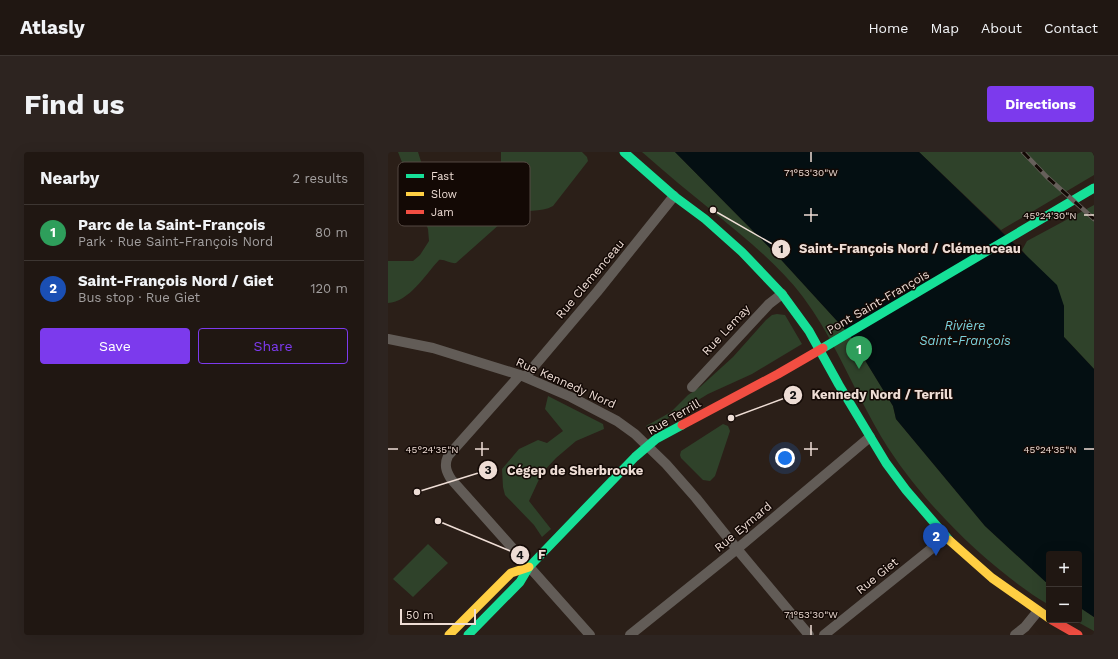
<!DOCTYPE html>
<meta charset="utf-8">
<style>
:root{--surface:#201712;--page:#2d2420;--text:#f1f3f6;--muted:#a29f9f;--line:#3d3632;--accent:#7c3aed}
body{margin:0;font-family:"Work Sans",sans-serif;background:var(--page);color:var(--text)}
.controls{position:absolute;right:12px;bottom:12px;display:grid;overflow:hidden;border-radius:4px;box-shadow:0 4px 16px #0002}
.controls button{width:36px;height:36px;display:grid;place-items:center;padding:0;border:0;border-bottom:1px solid var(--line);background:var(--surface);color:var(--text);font:20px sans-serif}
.scale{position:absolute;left:12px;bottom:10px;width:76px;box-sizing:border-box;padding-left:4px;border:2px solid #eeddd5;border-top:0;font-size:11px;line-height:14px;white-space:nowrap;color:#eeddd5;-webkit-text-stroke:3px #130905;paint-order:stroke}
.you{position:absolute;left:397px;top:306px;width:14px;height:14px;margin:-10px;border:3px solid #fff;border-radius:50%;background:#1a73e8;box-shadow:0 0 0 6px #1a73e833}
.badge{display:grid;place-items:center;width:26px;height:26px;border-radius:50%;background:var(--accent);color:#fff;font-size:13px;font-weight:700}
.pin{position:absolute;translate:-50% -33px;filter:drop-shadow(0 1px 2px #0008)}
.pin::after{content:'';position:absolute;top:21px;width:14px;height:12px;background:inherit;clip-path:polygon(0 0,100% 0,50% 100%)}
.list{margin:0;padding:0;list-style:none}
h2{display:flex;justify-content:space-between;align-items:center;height:52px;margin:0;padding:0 16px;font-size:17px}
h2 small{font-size:13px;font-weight:400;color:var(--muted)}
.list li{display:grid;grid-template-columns:26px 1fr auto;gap:12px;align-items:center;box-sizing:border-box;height:56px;padding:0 16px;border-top:1px solid var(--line)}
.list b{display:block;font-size:15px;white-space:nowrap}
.list p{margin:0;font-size:13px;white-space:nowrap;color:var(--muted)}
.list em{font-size:13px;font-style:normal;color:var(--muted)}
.actions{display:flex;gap:8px;padding:12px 16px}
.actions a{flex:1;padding:9px 0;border:1px solid var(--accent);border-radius:4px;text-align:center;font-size:14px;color:var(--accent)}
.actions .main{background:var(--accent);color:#fff}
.map{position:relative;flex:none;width:706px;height:483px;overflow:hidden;border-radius:4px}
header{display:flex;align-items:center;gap:24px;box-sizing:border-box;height:56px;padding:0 20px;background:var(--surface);border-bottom:1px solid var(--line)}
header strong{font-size:19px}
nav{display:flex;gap:22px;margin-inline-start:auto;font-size:14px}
.intro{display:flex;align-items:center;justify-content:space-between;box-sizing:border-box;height:96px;padding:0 24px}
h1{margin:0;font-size:28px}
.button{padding:10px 18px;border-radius:4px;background:var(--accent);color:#fff;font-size:14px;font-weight:700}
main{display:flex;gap:24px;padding:0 24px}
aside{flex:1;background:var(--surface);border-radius:4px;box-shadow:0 4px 16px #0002}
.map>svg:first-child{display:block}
.green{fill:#2f422a}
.water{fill:#040f12}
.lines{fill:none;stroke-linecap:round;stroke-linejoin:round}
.street{stroke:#625c57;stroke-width:10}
.fast{stroke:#16e098;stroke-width:9}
.slow{stroke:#ffcf43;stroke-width:9}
.jam{stroke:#f24e42;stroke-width:9}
.rail-casing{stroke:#67605b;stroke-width:4.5}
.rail{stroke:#130905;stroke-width:3;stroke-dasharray:9;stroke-linecap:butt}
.ticks{fill:none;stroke:#eeddd5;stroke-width:1.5}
.labels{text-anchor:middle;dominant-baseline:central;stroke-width:3;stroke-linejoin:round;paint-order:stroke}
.street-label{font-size:12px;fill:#eeddd5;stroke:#130905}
.water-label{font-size:13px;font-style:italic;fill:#79d1dc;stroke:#130905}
.key{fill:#130905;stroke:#554943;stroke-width:1}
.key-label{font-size:11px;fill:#eeddd5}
.ticks-label{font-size:10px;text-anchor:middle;fill:#eeddd5;stroke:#130905;stroke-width:3;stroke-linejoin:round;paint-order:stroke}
.leader{fill:none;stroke:#eeddd5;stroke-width:1.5}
.callout-dot{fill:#eeddd5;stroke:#130905;stroke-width:1.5}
.mark-label{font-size:12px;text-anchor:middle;font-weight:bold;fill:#111}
.callout-label{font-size:13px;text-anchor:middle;font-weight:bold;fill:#eeddd5;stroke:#130905;stroke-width:3;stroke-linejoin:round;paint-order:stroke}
</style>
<header>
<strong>Atlasly</strong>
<nav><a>Home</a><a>Map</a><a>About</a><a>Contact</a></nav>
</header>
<div class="intro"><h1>Find us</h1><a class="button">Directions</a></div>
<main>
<aside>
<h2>Nearby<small>2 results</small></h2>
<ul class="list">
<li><span class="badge" style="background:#2e9e5b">1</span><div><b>Parc de la Saint-François</b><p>Park · Rue Saint-François Nord</p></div><em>80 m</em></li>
<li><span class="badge" style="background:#1a4fb4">2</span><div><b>Saint-François Nord / Giet</b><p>Bus stop · Rue Giet</p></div><em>120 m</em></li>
</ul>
<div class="actions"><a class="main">Save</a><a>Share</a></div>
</aside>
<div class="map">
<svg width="706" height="483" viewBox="0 0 706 483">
<rect width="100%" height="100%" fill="#2b1f18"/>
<!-- green -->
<path class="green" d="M10,0H30L42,38L52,63H56L82,37L105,19L113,11V0H194L199,5L200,9L165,54C153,61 136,57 123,62L68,111C62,112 57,107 51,108C37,123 21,150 0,151V109H25L32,103L41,89L40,77Z
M254,0H287L386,100L461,182L505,254L508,267L597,374L661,433V453C606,420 543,359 507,306C497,292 488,276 480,261C459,222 442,181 415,145C391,113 358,87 328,62C303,42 278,21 254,0Z
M531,0H704L706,4V23L613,78Z
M706,53V217L676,185V154L634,98L639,89Z
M389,162L397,163L414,192L364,222L320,242L271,272L260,277L258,274L283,260L300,243L312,235L345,205L378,168L384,163Z
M160,244L215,272L216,277L188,289L168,306L154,321L141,349L163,377L154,385L146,373L117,343L115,335L114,317L131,297L150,288L159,291L175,279L157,257Z
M335,272L340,274L342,279L327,324L322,329L315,328L293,306L292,303L293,299Z
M40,392L60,411L25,445L5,427Z
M691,455L706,465V479L686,468H691Z"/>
<!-- water -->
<path class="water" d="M287,0H531L669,133L676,154V185L706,217V465L691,455V402H661V433L597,374L508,267L505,254L461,182L386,100Z"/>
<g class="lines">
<!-- street -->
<path class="street" d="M0,187L45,196L132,223L183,245L229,269L247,282L278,312L308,346L349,397L421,483
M132,223L60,304C56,313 58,319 63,327L202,483
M137,225L209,140L286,44
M304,235L381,152L394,142
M242,483L349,397L482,285
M436,483L558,385
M627,483L637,475L650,459"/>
<!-- fast -->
<path class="fast" d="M236,0L286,44L317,67L354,100L394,142L421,179L451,233L498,311L518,338L561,388
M435,196L706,36
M80,483L132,430L141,415L247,305L268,287L294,273"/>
<!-- slow -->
<path class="slow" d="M561,388L604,426L661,466
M61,483L123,421L141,415"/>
<!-- jam -->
<path class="jam" d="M294,273L390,222L435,196
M664,468L690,483"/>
<defs>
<path id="rail" d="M635,0L659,25L706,67"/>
</defs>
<!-- rail casing -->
<use href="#rail" class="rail-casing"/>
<!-- rail -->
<use href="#rail" class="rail"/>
</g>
<!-- ticks -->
<path class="ticks" d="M423,0V10M423,56V70M416,63H430M696,63H706M94,290V304M423,290V304M0,297H10M87,297H101M416,297H430M696,297H706M423,473V483"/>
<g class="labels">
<!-- street labels -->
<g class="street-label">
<text transform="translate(202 127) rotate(-50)">Rue Clemenceau</text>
<text transform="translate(490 150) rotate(-30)">Pont Saint-François</text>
<text transform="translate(338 178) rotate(-47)">Rue Lemay</text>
<text transform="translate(178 231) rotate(24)">Rue Kennedy Nord</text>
<text transform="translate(286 265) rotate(-30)">Rue Terrill</text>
<text transform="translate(355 375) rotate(-40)">Rue Eymard</text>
<text transform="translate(489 424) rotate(-39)">Rue Giet</text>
</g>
<!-- water labels -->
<g class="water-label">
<text x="577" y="173">Rivière<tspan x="577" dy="15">Saint-François</tspan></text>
</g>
</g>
<!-- legend -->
<rect x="10" y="10" width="132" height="64" rx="6" class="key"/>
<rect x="18" y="22" width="18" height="4" fill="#16e098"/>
<rect x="18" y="40" width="18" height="4" fill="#ffcf43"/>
<rect x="18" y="58" width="18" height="4" fill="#f24e42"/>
<g class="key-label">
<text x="43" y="28">Fast</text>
<text x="43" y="46">Slow</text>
<text x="43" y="64">Jam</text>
</g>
<g class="ticks-label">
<text x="423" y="24">71°53'30"W</text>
<text x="662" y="67">45°24'30"N</text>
<text x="662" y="301">45°24'35"N</text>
<text x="44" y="301">45°24'35"N</text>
<text x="423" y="466">71°53'30"W</text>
</g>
<!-- callouts -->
<path class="leader" d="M325 58L393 97M343 266L405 243M29 340L100 318M50 369L132 403"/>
<g class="callout-dot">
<circle cx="325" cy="58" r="4"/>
<circle cx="343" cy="266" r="4"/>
<circle cx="29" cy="340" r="4"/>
<circle cx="50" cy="369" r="4"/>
<circle cx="393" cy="97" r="10"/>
<circle cx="405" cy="243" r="10"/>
<circle cx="100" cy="318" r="10"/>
<circle cx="132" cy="403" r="10"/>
</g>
<g class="mark-label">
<text x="393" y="101">1</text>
<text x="405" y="247">2</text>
<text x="100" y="322">3</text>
<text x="132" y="407">4</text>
</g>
<g class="callout-label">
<text x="522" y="101">Saint-François Nord / Clémenceau</text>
<text x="494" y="247">Kennedy Nord / Terrill</text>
<text x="187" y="323">Cégep de Sherbrooke</text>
<text x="154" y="407">F</text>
</g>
</svg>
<div class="controls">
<button>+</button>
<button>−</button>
</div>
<div class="scale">50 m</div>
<div class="you"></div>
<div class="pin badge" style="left:471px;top:217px;background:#2e9e5b">1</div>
<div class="pin badge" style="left:548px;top:404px;background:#1a4fb4">2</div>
</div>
</main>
